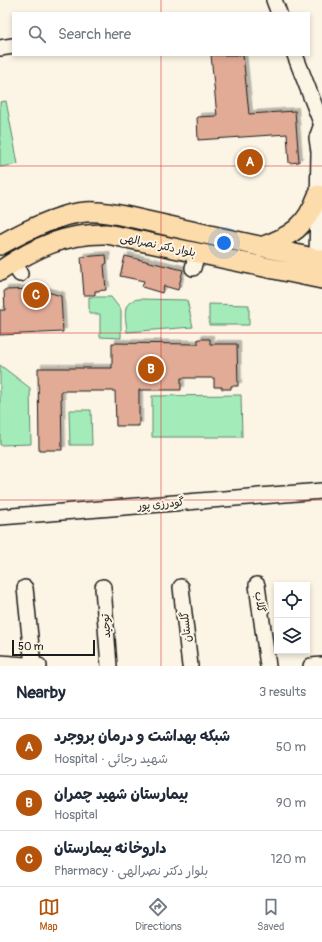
<!DOCTYPE html>
<meta charset="utf-8">
<style>
:root{--surface:#fff;--page:#f6f6f7;--text:#1f2937;--muted:#747a83;--line:#e0e1e3;--accent:#b45309}
body{margin:0;font-family:Pangolin,"Playpen Sans Arabic",sans-serif;background:var(--page);color:var(--text)}
.controls{position:absolute;right:12px;bottom:12px;display:grid;overflow:hidden;border-radius:0px;box-shadow:0 2px 6px #0003}
.controls button{width:36px;height:36px;display:grid;place-items:center;padding:0;border:0;border-bottom:1px solid var(--line);background:var(--surface);color:var(--text);font:20px sans-serif}
.scale{position:absolute;left:12px;bottom:10px;width:83px;box-sizing:border-box;padding-left:4px;border:2px solid #1c1c1c;border-top:0;font-size:11px;line-height:14px;white-space:nowrap;color:#1c1c1c;-webkit-text-stroke:3px #fcf5e5;paint-order:stroke}
.you{position:absolute;left:224px;top:243px;width:14px;height:14px;margin:-10px;border:3px solid #fff;border-radius:50%;background:#1a73e8;box-shadow:0 0 0 6px #1a73e833}
.badge{display:grid;place-items:center;width:26px;height:26px;border-radius:50%;background:var(--accent);color:#fff;font-size:13px;font-weight:700}
.pin{position:absolute;translate:-50% -50%;border:2px solid #fff;box-shadow:0 1px 4px #0006}
.list{margin:0;padding:0;list-style:none}
h2{display:flex;justify-content:space-between;align-items:center;height:52px;margin:0;padding:0 16px;font-size:17px}
h2 small{font-size:13px;font-weight:400;color:var(--muted)}
.list li{display:grid;grid-template-columns:26px 1fr auto;gap:12px;align-items:center;box-sizing:border-box;height:56px;padding:0 16px;border-top:1px solid var(--line)}
.list b{display:block;font-size:15px;white-space:nowrap}
.list p{margin:0;font-size:13px;white-space:nowrap;color:var(--muted)}
.list em{font-size:13px;font-style:normal;color:var(--muted)}
.icon{flex:none;width:22px;height:22px;fill:none;stroke:currentColor;stroke-width:2;stroke-linecap:round;stroke-linejoin:round}
.map{position:relative;flex:none;width:322px;height:666px;overflow:hidden}
.search{position:absolute;background:var(--surface);box-shadow:0 2px 6px #0003;left:12px;right:12px;top:12px;height:44px;display:flex;align-items:center;gap:10px;box-sizing:border-box;padding:0 14px;border-radius:0px;color:var(--muted);font-size:15px}
.sheet{height:220px;background:var(--surface)}
nav{display:flex;justify-content:space-around;align-items:center;box-sizing:border-box;height:56px;border-top:1px solid var(--line);background:var(--surface);font-size:11px;color:var(--muted)}
nav a{display:grid;justify-items:center;gap:2px}
nav .on{color:var(--accent)}
.map>svg:first-child{display:block}
.green{fill:#a3ecba;stroke:#60846b}
.building{fill:#e1ab96;stroke:#1c1c1c;filter:url(#shadow)}
.lines{fill:none;stroke-linecap:round;stroke-linejoin:round}
.minor-casing{stroke:#1c1c1c;stroke-width:18}
.major-casing{stroke:#1c1c1c;stroke-width:22}
.minor{stroke:#fcf5e5;stroke-width:15}
.major{stroke:#fddcac;stroke-width:19}
.grid{fill:none;stroke:#d62828;stroke-width:1;stroke-opacity:0.55}
.labels{text-anchor:middle;dominant-baseline:central;stroke-width:4;stroke-linejoin:round;paint-order:stroke}
.street-label{font-size:11px;fill:#1c1c1c;stroke:#fcf5e5}
</style>
<div class="map">
<svg width="322" height="666" viewBox="0 0 322 666">
<defs>
<filter id="shadow"><feDropShadow dx="3.5" dy="-3.5" stdDeviation="0" flood-color="#0004"/></filter>
</defs>
<rect width="100%" height="100%" fill="#fcf5e5"/>
<filter id="ink" filterUnits="userSpaceOnUse"><feTurbulence type="fractalNoise" baseFrequency=".025" numOctaves="2"/><feDisplacementMap in="SourceGraphic" scale="8" xChannelSelector="R" yChannelSelector="G"/><feConvolveMatrix kernelMatrix="1 2 1 2 8 2 1 2 1" color-interpolation-filters="sRGB"/></filter>
<g filter="url(#ink)">
<!-- green -->
<path class="green" d="M6,101L18,164L0,167V102Z
M89,297H111L121,310V338L100,337V314H89Z
M139,299L187,300L193,327L127,332C126,318 120,301 139,299Z
M209,304L249,305V325H209Z
M0,365L30,388L31,444L0,445Z
M241,395L242,437H152V396Z
M69,410H91L92,445H70Z"/>
<!-- building -->
<path class="building" d="M211,55H243L249,114L295,111L299,162L289,163L287,134L198,140L197,117L217,116Z
M106,255L107,263L104,265L106,290L95,291V295H84L81,257Z
M125,256L183,270L178,290L164,286L162,293L142,287L144,281L120,276Z
M38,289L61,296L63,332L0,335V310H5L4,290Z
M198,339H210V344H237L238,386H231V389H222V387H214V378H181V390H139V426H116L115,391H61L62,450H39L38,368H112V343L198,344Z"/>
<g class="lines">
<defs>
<path id="minor" d="M274,0L279,13
M0,48L13,46
M295,55L322,125
M13,262L20,274
M193,268L197,253
M321,268L317,259L319,152L317,138L322,124
M0,517L322,491
M257,585L268,666
M103,587L109,666
M181,587L190,666
M25,588L33,666
M0,663L39,666
M311,666L322,665"/>
<path id="major" d="M0,245C23,232 59,214 86,212C100,211 115,214 129,217L322,260
M261,247C292,236 306,227 318,195
M0,271C34,248 65,233 107,234L322,279"/>
</defs>
<!-- minor casing -->
<use href="#minor" class="minor-casing"/>
<!-- major casing -->
<use href="#major" class="major-casing"/>
<!-- minor -->
<use href="#minor" class="minor"/>
<!-- major -->
<use href="#major" class="major"/>
</g>
</g>
<!-- grid -->
<path class="grid" d="M161,0V13M161,55V666M0,166H322M0,333H322M0,500H322"/>
<g class="labels">
<!-- street labels -->
<g class="street-label">
<text transform="translate(158 245) rotate(12)">بلوار دکتر نصرالهی</text>
<text transform="translate(161 504) rotate(-5)">گودرزی پور</text>
<text transform="translate(260 602) rotate(82)">گلاب</text>
<text transform="translate(106 626) rotate(-94)">توحید</text>
<text transform="translate(186 627) rotate(-96)">گلستان</text>
</g>
</g>
</svg>
<div class="controls">
<button><svg class="icon" aria-label="locate" viewBox="0 0 24 24"><circle cx="12" cy="12" r="6"/><path d="M12 2v4M12 18v4M2 12h4M18 12h4"/></svg></button>
<button><svg class="icon" aria-label="layers" viewBox="0 0 24 24"><path d="M12 4l9 5-9 5-9-5zM3 14l9 5 9-5"/></svg></button>
</div>
<div class="scale">50 m</div>
<div class="you"></div>
<div class="pin badge" style="left:250px;top:162px">A</div>
<div class="pin badge" style="left:151px;top:369px">B</div>
<div class="pin badge" style="left:36px;top:295px">C</div>
<div class="search"><svg class="icon" aria-label="search" viewBox="0 0 24 24"><circle cx="10" cy="10" r="6"/><path d="M15 15l6 6"/></svg>Search here</div>
</div>
<section class="sheet">
<h2>Nearby<small>3 results</small></h2>
<ul class="list">
<li><span class="badge">A</span><div><b>شبکه بهداشت و درمان بروجرد</b><p>Hospital · شهید رجائی</p></div><em>50 m</em></li>
<li><span class="badge">B</span><div><b>بیمارستان شهید چمران</b><p>Hospital</p></div><em>90 m</em></li>
<li><span class="badge">C</span><div><b>داروخانه بیمارستان</b><p>Pharmacy · بلوار دکتر نصرالهی</p></div><em>120 m</em></li>
</ul>
</section>
<nav>
<a class="on"><svg class="icon" aria-label="map" viewBox="0 0 24 24"><path d="M3 6l6-2 6 2 6-2v14l-6 2-6-2-6 2zM9 4v14M15 6v14"/></svg>Map</a>
<a><svg class="icon" aria-label="directions" viewBox="0 0 24 24"><path d="M12 3l9 9-9 9-9-9zM9 14v-3h6M13 9l2 2-2 2"/></svg>Directions</a>
<a><svg class="icon" aria-label="saved" viewBox="0 0 24 24"><path d="M7 4h10v16l-5-4-5 4z"/></svg>Saved</a>
</nav>
